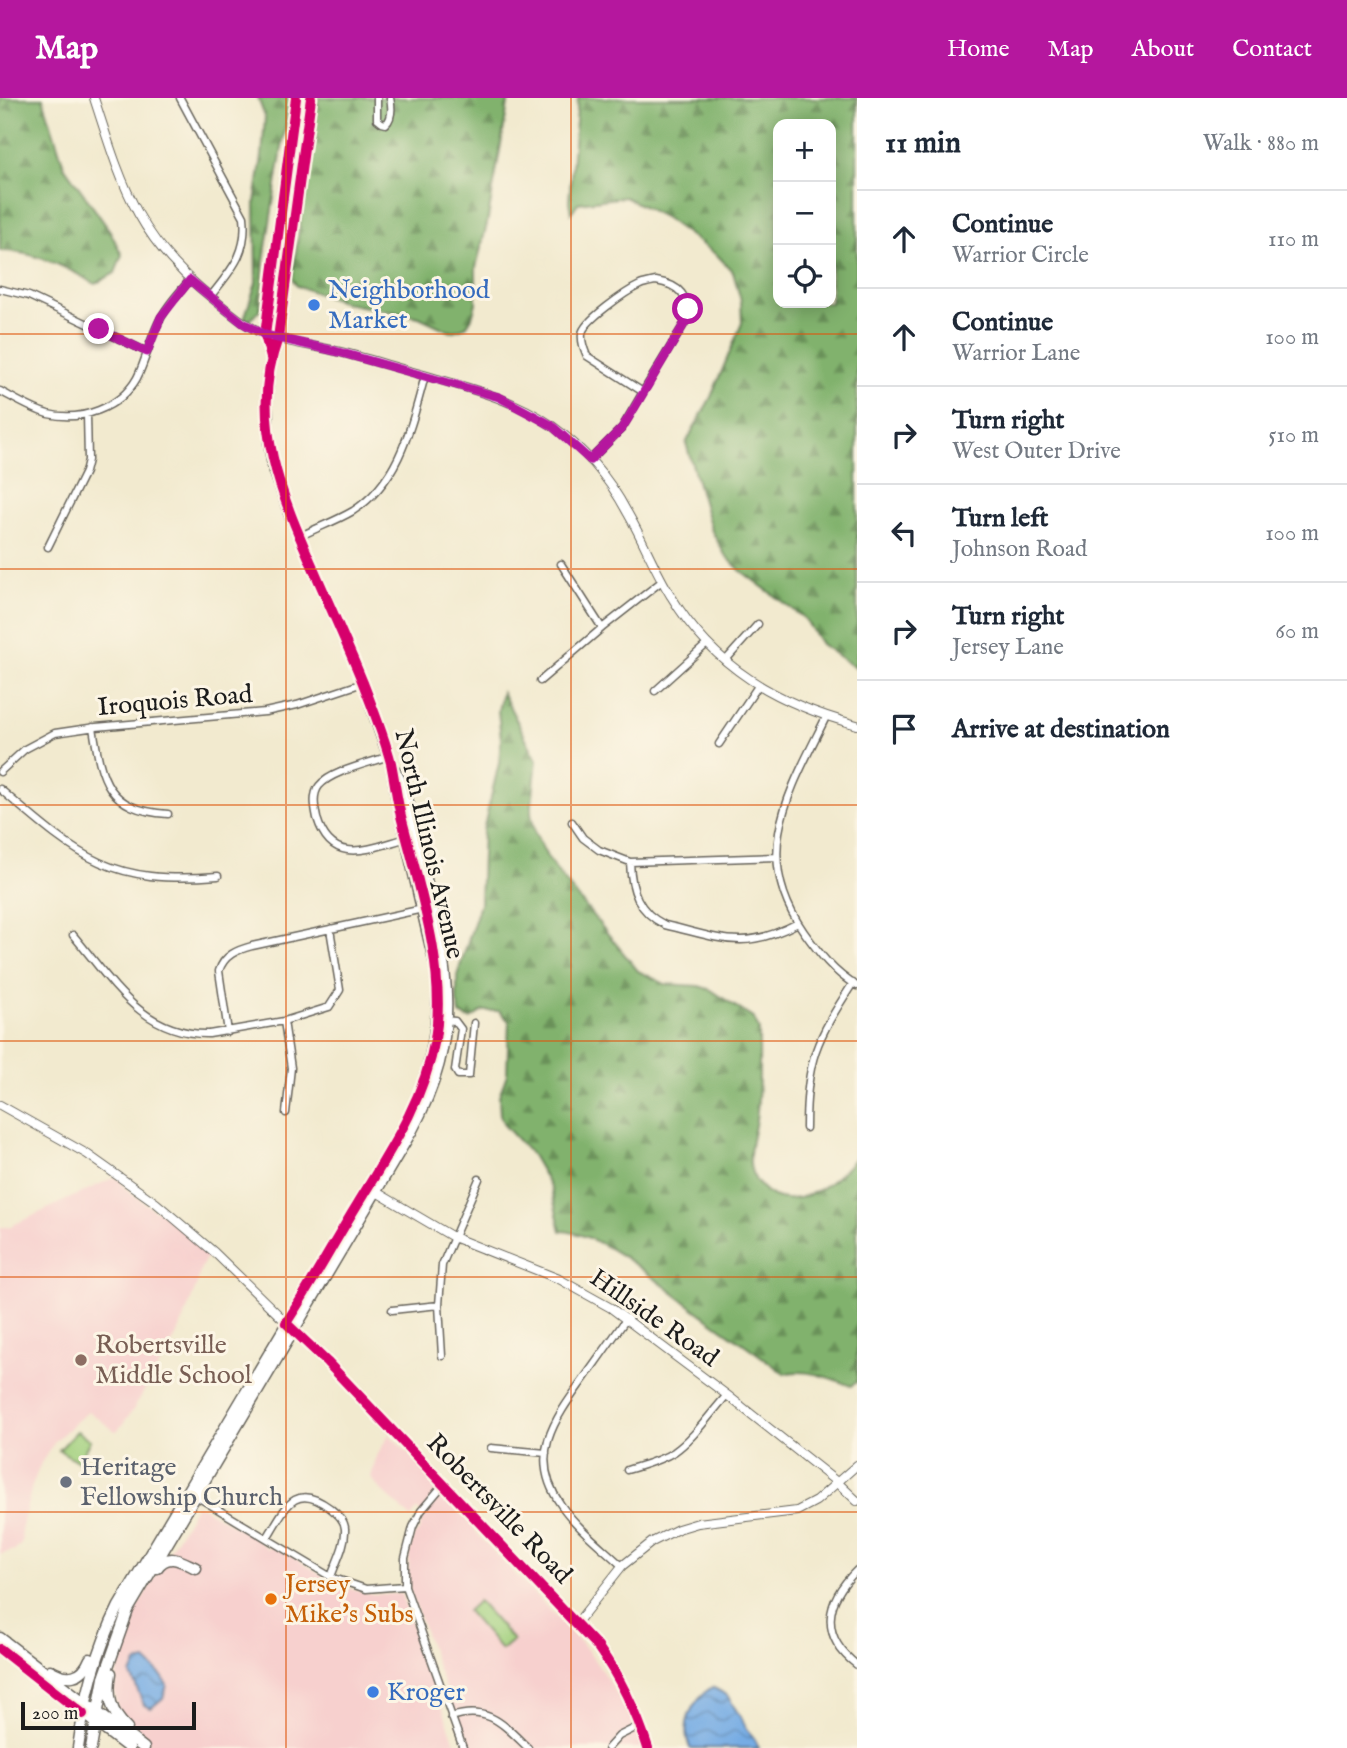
<!DOCTYPE html>
<meta charset="utf-8">
<style>
:root{--surface:#fff;--page:#f6f6f7;--text:#1f2937;--muted:#747a83;--line:#e0e1e3;--accent:#b5179e}
body{margin:0;font-family:"IM FELL English",serif;background:var(--page);color:var(--text)}
.controls{position:absolute;right:21px;top:21px;display:grid;overflow:hidden;border-radius:14px;box-shadow:0 4px 18px #0003}
.controls button{width:63px;height:63px;display:grid;place-items:center;padding:0;border:0;border-bottom:2px solid var(--line);background:var(--surface);color:var(--text);font:35px sans-serif}
.scale{position:absolute;left:21px;bottom:18px;width:175px;box-sizing:border-box;padding-left:7px;border:4px solid #1c1c1c;border-top:0;font-size:19px;line-height:24px;white-space:nowrap;color:#1c1c1c;-webkit-text-stroke:5px #fcf5e5;paint-order:stroke}
.stop{position:absolute;width:21px;height:21px;margin:-16px;border:5px solid #b5179e;border-radius:50%;background:#fff}
.stop.end{background:#b5179e;border-color:#fff;box-shadow:0 2px 7px #0008}
.list{margin:0;padding:0;list-style:none}
h2{display:flex;justify-content:space-between;align-items:center;height:91px;margin:0;padding:0 28px;font-size:30px}
h2 small{font-size:23px;font-weight:400;color:var(--muted)}
.list li{display:grid;grid-template-columns:46px 1fr auto;gap:21px;align-items:center;box-sizing:border-box;height:98px;padding:0 28px;border-top:2px solid var(--line)}
.list b{display:block;font-size:26px;white-space:nowrap}
.list p{margin:0;font-size:23px;white-space:nowrap;color:var(--muted)}
.list em{font-size:23px;font-style:normal;color:var(--muted)}
.icon{flex:none;width:38px;height:38px;fill:none;stroke:currentColor;stroke-width:2;stroke-linecap:round;stroke-linejoin:round}
.map{position:relative;flex:none;width:857px;height:1650px;overflow:hidden}
header{display:flex;align-items:center;gap:42px;box-sizing:border-box;height:98px;padding:0 35px;background:var(--accent);color:#fff}
header strong{font-size:33px}
nav{display:flex;gap:38px;margin-inline-start:auto;font-size:24px}
main{display:flex}
aside{flex:1;background:var(--surface)}
.map>svg:first-child{display:block}
.built{fill:#f7d0ce}
.forest{fill:url(#forest-firs);stroke:#4e6744;stroke-width:2;fill-rule:evenodd}
.park{fill:#a2d07e;stroke:#5f764d;stroke-width:2}
.water{fill:url(#water-waves);stroke:#496480;stroke-width:2}
.lines{fill:none;stroke-linecap:round;stroke-linejoin:round}
.minor-casing{stroke:#67645b;stroke-width:9}
.tertiary-casing{stroke:#67645b;stroke-width:10}
.trunk-casing{stroke:#67645b;stroke-width:13}
.minor{stroke:#fff;stroke-width:6}
.tertiary{stroke:#fff;stroke-width:8}
.trunk{stroke:#fff;stroke-width:10}
.cycleway-casing{stroke:#fcf5e5;stroke-width:15}
.cycleway{stroke:#d6006c;stroke-width:10}
.route{stroke:#b5179e;stroke-width:9}
.grid{fill:none;stroke:#de560d;stroke-width:2;stroke-opacity:0.55}
.shop-dot{fill:#3f7fe0;stroke:#fcf5e5;stroke-width:2.5}
.education-dot{fill:#8d6e63;stroke:#fcf5e5;stroke-width:2.5}
.worship-dot{fill:#6b7280;stroke:#fcf5e5;stroke-width:2.5}
.food-dot{fill:#e8710a;stroke:#fcf5e5;stroke-width:2.5}
.labels{text-anchor:middle;dominant-baseline:central;stroke-width:6;stroke-linejoin:round;paint-order:stroke}
.shop-label{font-size:26px;fill:#366cbe;stroke:#fcf5e5;text-anchor:start}
.street-label{font-size:26px;fill:#1c1c1c;stroke:#fcf5e5}
.education-label{font-size:26px;fill:#785e54;stroke:#fcf5e5;text-anchor:start}
.worship-label{font-size:26px;fill:#5b616d;stroke:#fcf5e5;text-anchor:start}
.food-label{font-size:26px;fill:#c56008;stroke:#fcf5e5;text-anchor:start}
</style>
<header>
<strong>Map</strong>
<nav><a>Home</a><a>Map</a><a>About</a><a>Contact</a></nav>
</header>
<main>
<div class="map">
<svg width="857" height="1650" viewBox="0 0 857 1650">
<defs>
<pattern id="forest-firs" width="22" height="20" patternUnits="userSpaceOnUse" patternTransform="scale(1.75)"><rect width="22" height="20" fill="#81b26d"/><path d="M5 1l3.5 6h-7zM16 11l3.5 6h-7z" fill="#699059"/></pattern>
<pattern id="water-waves" width="16" height="10" patternUnits="userSpaceOnUse" patternTransform="scale(1.75)"><rect width="16" height="10" fill="#76ace4"/><path d="M0 5q4-4 8 0t8 0" fill="none" stroke="#608bb8"/></pattern>
</defs>
<rect width="100%" height="100%" fill="#fcf5e5"/>
<filter id="ink" filterUnits="userSpaceOnUse"><feTurbulence type="fractalNoise" baseFrequency=".0143" numOctaves="2"/><feDisplacementMap in="SourceGraphic" scale="14" xChannelSelector="R" yChannelSelector="G"/><feConvolveMatrix kernelMatrix="1 2 1 2 8 2 1 2 1" color-interpolation-filters="sRGB"/></filter>
<filter id="wash" filterUnits="userSpaceOnUse"><feTurbulence type="fractalNoise" baseFrequency=".00686" numOctaves="4" result="noise"/><feDisplacementMap in="SourceGraphic" scale="28" xChannelSelector="R" yChannelSelector="G"/><feGaussianBlur stdDeviation="1.57" result="paint"/><feColorMatrix in="noise" values="0 0 0 0 0 0 0 0 0 0 0 0 0 0 0 0 0 1.4 0 .05"/><feComposite in="paint" operator="in"/></filter>
<g filter="url(#wash)">
<rect width="100%" height="100%" fill="#f2eacf"/>
<!-- built -->
<path class="built" d="M115,1079L120,1082L124,1089L155,1113L159,1112L208,1153V1156L201,1170L196,1189L179,1233L133,1312L118,1332L115,1333L88,1313L56,1342L41,1365L32,1388L21,1432L22,1445L15,1452L0,1456V1130L11,1128Z
M389,1336L423,1371L428,1381L434,1383L435,1389L472,1427L478,1437L586,1550L611,1586L629,1618L632,1616L634,1623L632,1626L635,1634L639,1635L644,1650H467L457,1624L458,1621L452,1610L410,1493L408,1480L409,1457L414,1437L419,1433L423,1417L417,1411L411,1420L376,1387L371,1380L376,1360Z
M196,1407L202,1409L257,1441L267,1451L271,1449H276L339,1487L366,1496H401L457,1650H155L127,1626L118,1614L114,1591L118,1569L133,1516Z"/>
<!-- forest -->
<path class="forest" d="M0,0H43L64,68L110,133L122,157L115,175L95,186C67,169 33,153 0,153Z
M258,0H290L264,162L260,212L250,222L244,221L256,185L255,104L262,58L265,19Z
M318,0H509L487,126L476,169V205L472,219L466,229L451,234L419,219L345,205L297,188L292,181Z
M578,0H857V571L821,546L805,521L740,472L725,457L711,431L686,345L711,299L742,225L741,203L733,174L718,158L664,119L625,99L578,105L571,115L569,103ZM778,26H831V205H778Z
M502,594L537,662L531,715L535,735L547,759L567,786L638,873L665,886L699,888L711,892L754,921L759,932C759,959 760,987 757,1013C756,1028 751,1042 750,1056C747,1080 767,1103 791,1101C816,1100 842,1076 857,1058V1284L851,1288C833,1281 804,1269 784,1276C755,1252 722,1232 692,1209C661,1186 600,1134 561,1133L551,1091L543,1076L532,1057L504,1027L500,1017L499,999L507,976L509,923L499,913H483L470,921L460,916L457,904V878L480,806L483,733L499,665L501,641L498,613Z"/>
<!-- park -->
<path class="park" d="M77,1333L90,1342L79,1364L59,1352Z
M478,1503L513,1542L501,1552L467,1513Z"/>
<!-- water -->
<path class="water" d="M146,1563L162,1578L167,1587L163,1600L151,1610L144,1607L131,1577L136,1565Z
M712,1589L727,1597L759,1650H690C680,1626 692,1602 712,1589Z"/>
</g>
<g filter="url(#ink)">
<g class="lines">
<defs>
<path id="minor" d="M180,0L244,119C248,156 231,172 210,199
M377,0V21L382,25L386,26C393,19 392,9 390,0
M656,183C680,187 690,198 686,223L643,294L587,258C584,251 581,244 582,236C583,223 627,193 640,187C645,185 651,184 656,183Z
M0,191L29,198L147,254
M0,293C15,301 31,311 48,316C81,324 120,310 137,280C145,264 149,246 156,230C164,211 177,197 190,182
M590,362L622,330L643,294
M299,439C316,430 336,423 353,413C400,383 411,328 425,278
M48,449L85,374L88,362L87,316
M561,466L602,530
M725,563L758,526
M540,583L602,530L662,483
M655,593L707,546
M826,619C790,693 749,756 804,834C819,855 834,875 857,888
M93,629C101,682 107,712 168,716
M719,646L758,588
M389,658C370,665 331,673 319,688C312,697 315,710 317,720C332,770 370,750 407,740
M0,674L25,651L55,635L96,629L265,614L297,607L363,585
M0,691C79,759 109,787 218,778
M572,724L583,740L599,752L630,764L776,759
M630,764C631,792 638,814 665,827C721,840 743,854 798,825
M73,837C112,883 142,937 209,936L284,923L329,909L340,892L330,831
M443,922L455,923L461,931L455,972L458,977H469L474,925
M284,923L291,970L286,1015
M228,934L219,873C224,857 237,852 252,848L423,811
M806,1030C806,962 816,942 853,885
M392,1212L439,1207
M442,1258L439,1207L442,1167L479,1081
M491,1350L546,1355
M627,1372C643,1367 660,1363 674,1354C694,1340 710,1316 727,1297
M443,1387L421,1413L413,1429L405,1460V1488L463,1650
M194,1397L331,1479L366,1491L405,1488
M267,1440C285,1411 294,1383 330,1410C337,1416 345,1422 345,1431C346,1447 336,1464 331,1479
M622,1468C602,1449 577,1430 561,1407C527,1359 554,1322 583,1282C598,1261 612,1241 627,1220
M857,1472C825,1503 819,1538 857,1567
M451,1619C488,1607 503,1626 528,1650
M608,1650L619,1638L641,1627"/>
<path id="tertiary" d="M94,0C123,90 138,143 217,204C232,216 247,229 265,236C286,245 310,247 332,252C363,259 393,269 424,277C468,290 512,300 551,327C582,349 609,380 627,414C643,441 654,471 671,498C714,570 778,606 857,627
M0,1007L87,1056L156,1105L214,1154L327,1264L598,1549C621,1581 636,1612 648,1650
M373,1092L453,1139L559,1181L611,1210L727,1297L838,1385L857,1403
M576,1526L622,1468L652,1444L678,1431L698,1425L797,1413L816,1403L857,1367"/>
<path id="trunk" d="M271,260L265,237L296,0
M157,1470C168,1454 181,1463 196,1470
M0,1540L144,1650
M0,1551L129,1650
M50,1572C67,1582 82,1581 90,1561
M111,1575C107,1597 110,1614 127,1630
M78,1650C85,1599 96,1554 119,1508L405,1027C430,978 440,930 437,876L396,698L391,666L363,585L289,415L273,368L269,345L267,297L271,260L278,240L311,0
M91,1650L104,1580L128,1512L411,1034C464,936 448,872 423,769C416,736 411,701 394,671"/>
</defs>
<!-- minor casing -->
<use href="#minor" class="minor-casing"/>
<!-- tertiary casing -->
<use href="#tertiary" class="tertiary-casing"/>
<!-- trunk casing -->
<use href="#trunk" class="trunk-casing"/>
<!-- minor -->
<use href="#minor" class="minor"/>
<!-- tertiary -->
<use href="#tertiary" class="tertiary"/>
<!-- trunk -->
<use href="#trunk" class="trunk"/>
<defs>
<path id="cycleway" d="M311,0L278,240C248,322 282,399 315,474C331,511 348,548 363,585C373,611 384,638 391,665C395,684 397,704 402,722C419,788 447,873 435,941C424,1003 389,1054 357,1107C333,1146 311,1187 286,1225L327,1264L598,1549C621,1581 636,1612 648,1650
M271,260L265,237L296,0
M0,1551L83,1616"/>
</defs>
<!-- cycleway casing -->
<use href="#cycleway" class="cycleway-casing"/>
<!-- cycleway -->
<use href="#cycleway" class="cycleway"/>
</g>
</g>
<g class="lines" filter="url(#ink)">
<!-- route -->
<path class="route" d="M99,231L147,254L161,219L190,182L243,225L265,237L335,253L499,299L551,327L590,362L622,330L629,319L686,223L688,211"/>
</g>
<!-- grid -->
<path class="grid" d="M286,0V1650M571,0V1650M0,236H857M0,471H857M0,707H857M0,943H857M0,1179H857M0,1414H857"/>
<!-- markers -->
<g class="shop-dot">
<circle cx="314" cy="207" r="7"/>
<circle cx="373" cy="1594" r="7"/>
</g>
<circle class="education-dot" cx="81" cy="1262" r="7"/>
<circle class="worship-dot" cx="66" cy="1384" r="7"/>
<circle class="food-dot" cx="271" cy="1501" r="7"/>
<g class="labels">
<!-- shop labels -->
<g class="shop-label">
<text x="328" y="192">Neighborhood<tspan x="328" dy="30">Market</tspan></text>
<text x="387" y="1594">Kroger</text>
</g>
<!-- street labels -->
<g class="street-label">
<text transform="translate(175 603) rotate(-5)">Iroquois Road</text>
<text transform="translate(429 746) rotate(77)">North Illinois Avenue</text>
<text transform="translate(654 1220) rotate(35)">Hillside Road</text>
<text transform="translate(499 1411) rotate(46)">Robertsville Road</text>
</g>
<!-- education labels -->
<g class="education-label">
<text x="95" y="1247">Robertsville<tspan x="95" dy="30">Middle School</tspan></text>
</g>
<!-- worship labels -->
<g class="worship-label">
<text x="80" y="1369">Heritage<tspan x="80" dy="30">Fellowship Church</tspan></text>
</g>
<!-- food labels -->
<g class="food-label">
<text x="285" y="1486">Jersey<tspan x="285" dy="30">Mike's Subs</tspan></text>
</g>
</g>
</svg>
<div class="controls">
<button>+</button>
<button>−</button>
<button><svg class="icon" aria-label="locate" viewBox="0 0 24 24"><circle cx="12" cy="12" r="6"/><path d="M12 2v4M12 18v4M2 12h4M18 12h4"/></svg></button>
</div>
<div class="scale">200 m</div>
<div class="stop" style="left:688px;top:211px"></div>
<div class="stop end" style="left:99px;top:231px"></div>
</div>
<aside>
<h2>11 min<small>Walk · 880 m</small></h2>
<ul class="list">
<li><svg class="icon" aria-label="ahead" viewBox="0 0 24 24"><path d="M12 20V5M6 11l6-6 6 6"/></svg><div><b>Continue</b><p>Warrior Circle</p></div><em>110 m</em></li>
<li><svg class="icon" aria-label="ahead" viewBox="0 0 24 24"><path d="M12 20V5M6 11l6-6 6 6"/></svg><div><b>Continue</b><p>Warrior Lane</p></div><em>100 m</em></li>
<li><svg class="icon" aria-label="right" viewBox="0 0 24 24"><path d="M7 20v-9h11M14 6l5 5-5 5"/></svg><div><b>Turn right</b><p>West Outer Drive</p></div><em>510 m</em></li>
<li><svg class="icon" aria-label="left" viewBox="0 0 24 24"><path d="M17 20v-9H6M10 6l-5 5 5 5"/></svg><div><b>Turn left</b><p>Johnson Road</p></div><em>100 m</em></li>
<li><svg class="icon" aria-label="right" viewBox="0 0 24 24"><path d="M7 20v-9h11M14 6l5 5-5 5"/></svg><div><b>Turn right</b><p>Jersey Lane</p></div><em>60 m</em></li>
<li><svg class="icon" aria-label="arrive" viewBox="0 0 24 24"><path d="M6 21V4h12l-3 4 3 4H6"/></svg><div><b>Arrive at destination</b></div></li>
</ul>
</aside>
</main>
